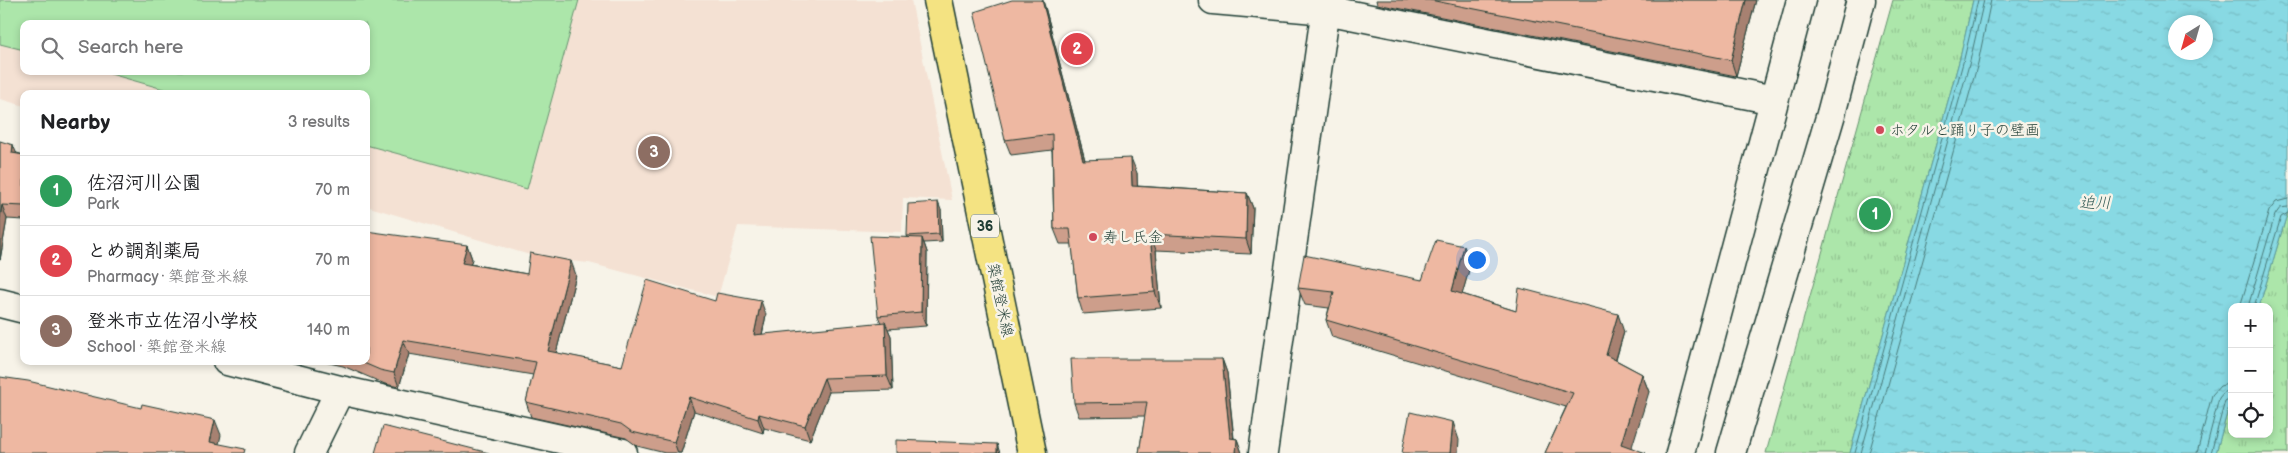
<!DOCTYPE html>
<meta charset="utf-8">
<style>
:root{--surface:#fff;--page:#f2f2f2;--text:#202124;--muted:#757577;--line:#e0e0e0;--accent:#111827}
body{margin:0;font-family:"Balsamiq Sans","Klee One",sans-serif;background:var(--page);color:var(--text)}
.controls{position:absolute;right:15px;bottom:15px;display:grid;overflow:hidden;border-radius:10px;box-shadow:0 2px 8px #0003}
.controls button{width:45px;height:45px;display:grid;place-items:center;padding:0;border:0;border-bottom:1px solid var(--line);background:var(--surface);color:var(--text);font:25px sans-serif}
.compass{position:absolute;left:2168px;top:15px;width:45px;height:45px;border-radius:50%;background:var(--surface);box-shadow:0 2px 8px #0003;rotate:217deg}
.you{position:absolute;left:1476px;top:259px;width:18px;height:18px;margin:-12px;border:4px solid #fff;border-radius:50%;background:#1a73e8;box-shadow:0 0 0 8px #1a73e833}
.badge{display:grid;place-items:center;width:32px;height:32px;border-radius:50%;background:var(--accent);color:#fff;font-size:16px;font-weight:700}
.pin{position:absolute;translate:-50% -50%;border:2px solid #fff;box-shadow:0 1px 5px #0006}
.list{margin:0;padding:0;list-style:none}
h2{display:flex;justify-content:space-between;align-items:center;height:65px;margin:0;padding:0 20px;font-size:21px}
h2 small{font-size:16px;font-weight:400;color:var(--muted)}
.list li{display:grid;grid-template-columns:32px 1fr auto;gap:15px;align-items:center;box-sizing:border-box;height:70px;padding:0 20px;border-top:1px solid var(--line)}
.list b{display:block;font-size:19px;white-space:nowrap}
.list p{margin:0;font-size:16px;white-space:nowrap;color:var(--muted)}
.list em{font-size:16px;font-style:normal;color:var(--muted)}
.icon{flex:none;width:28px;height:28px;fill:none;stroke:currentColor;stroke-width:2;stroke-linecap:round;stroke-linejoin:round}
.map{position:relative;flex:none;width:2288px;height:453px;overflow:hidden}
.search{position:absolute;background:var(--surface);box-shadow:0 2px 8px #0003;left:20px;top:20px;width:350px;height:55px;display:flex;align-items:center;gap:12px;box-sizing:border-box;padding:0 18px;border-radius:10px;color:var(--muted);font-size:19px}
.panel{position:absolute;background:var(--surface);box-shadow:0 2px 8px #0003;left:20px;top:90px;width:350px;height:275px;border-radius:10px}
.map>svg:first-child{display:block}
.built{fill:#f4e1d3;fill-rule:evenodd}
.grass{fill:url(#grass-tufts);stroke:#66926f}
.garden{fill:#ace6aa;stroke:#66926f}
.water{fill:url(#water-ripples);stroke:#5e9b9d;fill-rule:evenodd}
.lines{fill:none;stroke-linecap:round;stroke-linejoin:round}
.shore{stroke:#497b7a;stroke-width:1}
.minor-casing{stroke:#1f3d34;stroke-width:31}
.major-casing{stroke:#1f3d34;stroke-width:31}
.minor{stroke:#f7f3e8;stroke-width:28}
.major{stroke:#f4e382;stroke-width:28}
.wall{fill:#cd9e8b;stroke:#1f3d34}
.shaded-wall{fill:#a78171;stroke:#1f3d34}
.building{fill:#eeb8a2;stroke:#1f3d34}
.poi-dot{fill:#d1495b;stroke:#f7f3e8;stroke-width:2}
.labels{text-anchor:middle;dominant-baseline:central;stroke-width:5;stroke-linejoin:round;paint-order:stroke}
.shield{fill:#f7f3e8;stroke:#60746a;stroke-width:1}
.shield-label{font-size:14px;font-weight:bold;fill:#1f3d34}
.poi-label{font-size:15px;fill:#1f3d34;stroke:#f7f3e8;text-anchor:start}
.street-label{font-size:15px;fill:#1f3d34;stroke:#f7f3e8}
.water-label{font-size:16px;font-style:italic;fill:#345c57;stroke:#f7f3e8}
</style>
<div class="map">
<svg width="2288" height="453" viewBox="0 0 2288 453">
<defs>
<pattern id="grass-tufts" width="24" height="20" patternUnits="userSpaceOnUse" patternTransform="scale(1.25)"><rect width="24" height="20" fill="#ace6aa"/><path d="M3 7l-1-3M5 7V3M7 7l1-3M15 17l-1-3M17 17v-4M19 17l1-3" fill="none" stroke="#94c693"/></pattern>
<pattern id="water-ripples" width="26" height="14" patternUnits="userSpaceOnUse" patternTransform="scale(1.25)"><rect width="26" height="14" fill="#88d9e3"/><path d="M2 4q2-2 4 0t4 0M15 11q2-2 4 0t4 0" fill="none" stroke="#75bbc3"/></pattern>
</defs>
<rect width="100%" height="100%" fill="#f7f3e8"/>
<filter id="ink" filterUnits="userSpaceOnUse"><feTurbulence type="fractalNoise" baseFrequency=".02" numOctaves="2"/><feDisplacementMap in="SourceGraphic" scale="10" xChannelSelector="R" yChannelSelector="G"/><feConvolveMatrix kernelMatrix="1 2 1 2 8 2 1 2 1" color-interpolation-filters="sRGB"/></filter>
<g filter="url(#ink)">
<!-- built -->
<path class="built" d="M0,0H911L952,200L903,198L902,232L738,226L718,297L589,263L540,258L366,206V94H24V106L0,99ZM24,24H366V71H24Z"/>
<!-- grass -->
<path class="grass" d="M1893,0H1973L1960,58L1850,453H1766Z
M2288,211V453H2216L2232,395V434H2269V307H2259Z"/>
<!-- garden -->
<path class="garden" d="M0,0H579L527,189L366,145V94H181L100,71H366V24H24V50L0,44Z"/>
<!-- water -->
<path class="water" d="M1973,0H2288V211L2259,307H2232V395L2216,453H1850L1960,58ZM2176,22H2206V52H2176Z"/>
<g class="lines">
<!-- shore -->
<path class="shore" d="M2240,307L2269,211L2276,202L2288,199
M2248,307L2275,215L2280,208L2288,207
M2254,307L2281,217L2288,213
M1855,453L1964,59L1978,0
M1861,453L1970,61L1984,0
M1869,453L1978,63L1991,0
M2197,453L2212,395L2220,386L2232,383
M2205,453L2219,398L2224,392L2232,391
M2211,453L2225,401L2232,397"/>
<defs>
<path id="minor" d="M1213,0L1326,10L1774,100
M0,303L24,309
M227,361L340,390L623,453
M309,453L340,390
M1263,453L1327,0
M1680,453L1801,0
M1731,453L1831,114L1861,0"/>
<path id="major" d="M938,0L1032,453"/>
</defs>
<!-- minor casing -->
<use href="#minor" class="minor-casing"/>
<!-- major casing -->
<use href="#major" class="major-casing"/>
<!-- minor -->
<use href="#minor" class="minor"/>
<!-- major -->
<use href="#major" class="major"/>
</g>
<!-- wall -->
<path class="wall" d="M1376,0H1756L1736,76L1377,4Z
M1045,7L1085,160L1137,173V186L1247,193L1253,208L1251,254L1156,250L1161,308L1083,314L1078,298L1072,244H1060L1054,229L1052,150L1011,155L1005,140Z
M0,141L17,153L24,155V220L7,219L0,260Z
M941,210L942,242L924,243L927,252L926,326L888,329L891,336L893,390L829,392L810,440L764,428L763,433L694,411L681,453H665L637,446L626,438L531,417L526,402L533,375L409,354L399,387L385,384L343,366L320,361H366L467,245L472,259L470,264L527,274L576,275L556,353L622,366L715,301L766,315L762,335L881,323L878,316L908,238L907,236Z
M1471,263L1462,294L1516,311L1624,332L1616,360L1642,374L1649,392L1545,453L1566,407L1332,337L1326,320L1329,308L1305,305L1298,288L1422,280Z
M1222,359L1227,373L1234,438L1237,439L1242,453H1139L1145,416L1079,417L1074,403Z"/>
<!-- shaded-wall -->
<path class="shaded-wall" d="M1042,0H1043L1045,7L1089,176L1083,160Z
M1746,0H1756L1736,76L1731,60Z
M13,145L19,159L12,153Z
M1131,158L1137,173L1138,201L1132,186Z
M1247,193L1253,208L1251,254L1246,239Z
M938,202L941,210L942,242L939,234Z
M2,205L7,219L0,260V218Z
M1150,234L1156,250L1161,308L1155,292Z
M922,238L927,252L926,326L921,312Z
M467,245L472,259L467,277L462,263Z
M1464,246L1471,263L1458,309L1452,291Z
M571,261L576,275L553,365L548,351Z
M761,301L766,315L759,349L754,335Z
M1618,314L1624,332L1612,372L1606,355Z
M885,322L891,336L893,390L887,376Z
M403,340L409,354L399,387L394,373Z
M1222,359L1227,373L1235,452L1230,438Z
M1642,374L1649,392L1630,453L1621,444Z
M824,378L829,392L810,440L805,426Z
M689,397L694,411L681,453H678L674,442Z
M759,414L764,428L763,433L758,419Z
M215,420L221,435L217,453L210,442Z
M1453,422L1459,440L1458,453H1450Z
M1237,439L1242,453H1236Z
M997,444L1000,453H997Z"/>
<!-- building -->
<path class="building" d="M1012,0H1042L1083,160L1131,158L1132,186L1247,193L1246,239L1150,234L1155,292L1078,298L1070,229H1054L1052,134L1005,140L974,12Z
M1430,0H1746L1731,60Z
M0,141L13,145L12,153L24,155V206L2,205L0,218Z
M938,202L939,234L907,236L908,204Z
M366,231L467,245L462,263L527,274L530,253L571,261L548,351L622,366L647,280L715,301L717,293L761,301L754,335L885,322L887,376L824,378L805,426L759,414L758,419L689,397L674,442L632,432L621,424L526,402L536,362L403,340L394,373L380,370L359,361H366Z
M870,236L922,238L921,312L878,316Z
M1436,240L1464,246L1452,291L1516,311L1519,288L1618,314L1606,355L1642,374L1621,444L1646,453H1545L1573,393L1326,320L1334,292L1298,288L1304,255L1422,280Z
M1071,359H1222L1230,438L1237,439L1236,453H1139L1147,402L1074,403Z
M0,377L28,381L141,408L142,404L215,420L210,442L245,449L244,453H0Z
M1410,412L1453,422L1450,453H1402Z
M383,426L489,453H375Z
M896,440L997,444V453H896Z"/>
</g>
<!-- markers -->
<g class="poi-dot">
<circle cx="1880" cy="130" r="5"/>
<circle cx="1093" cy="237" r="5"/>
</g>
<g class="labels">
<!-- shield labels -->
<rect class="shield" x="971" y="214.5" width="28" height="23" rx="4"/>
<g class="shield-label">
<text x="985" y="226">36</text>
</g>
<!-- poi labels -->
<g class="poi-label">
<text x="1890" y="130">ホタルと踊り子の壁画</text>
<text x="1103" y="237">寿し氏金</text>
</g>
<!-- street labels -->
<g class="street-label">
<text transform="translate(1000 300) rotate(78)">築館登米線</text>
</g>
<!-- water labels -->
<g class="water-label">
<text x="2095" y="203">迫川</text>
</g>
</g>
</svg>
<div class="controls">
<button>+</button>
<button>−</button>
<button><svg class="icon" aria-label="locate" viewBox="0 0 24 24"><circle cx="12" cy="12" r="6"/><path d="M12 2v4M12 18v4M2 12h4M18 12h4"/></svg></button>
</div>
<svg class="compass" viewBox="-18 -18 36 36"><path d="M0-13l5 13h-10z" fill="#e53935"/><path d="M0 13l5-13h-10z" fill="#757577"/></svg>
<div class="you"></div>
<div class="pin badge" style="left:1875px;top:214px;background:#2e9e5b">1</div>
<div class="pin badge" style="left:1077px;top:49px;background:#e0444e">2</div>
<div class="pin badge" style="left:654px;top:152px;background:#8d6e63">3</div>
<div class="search"><svg class="icon" aria-label="search" viewBox="0 0 24 24"><circle cx="10" cy="10" r="6"/><path d="M15 15l6 6"/></svg>Search here</div>
<section class="panel">
<h2>Nearby<small>3 results</small></h2>
<ul class="list">
<li><span class="badge" style="background:#2e9e5b">1</span><div><b>佐沼河川公園</b><p>Park</p></div><em>70 m</em></li>
<li><span class="badge" style="background:#e0444e">2</span><div><b>とめ調剤薬局</b><p>Pharmacy · 築館登米線</p></div><em>70 m</em></li>
<li><span class="badge" style="background:#8d6e63">3</span><div><b>登米市立佐沼小学校</b><p>School · 築館登米線</p></div><em>140 m</em></li>
</ul>
</section>
</div>
